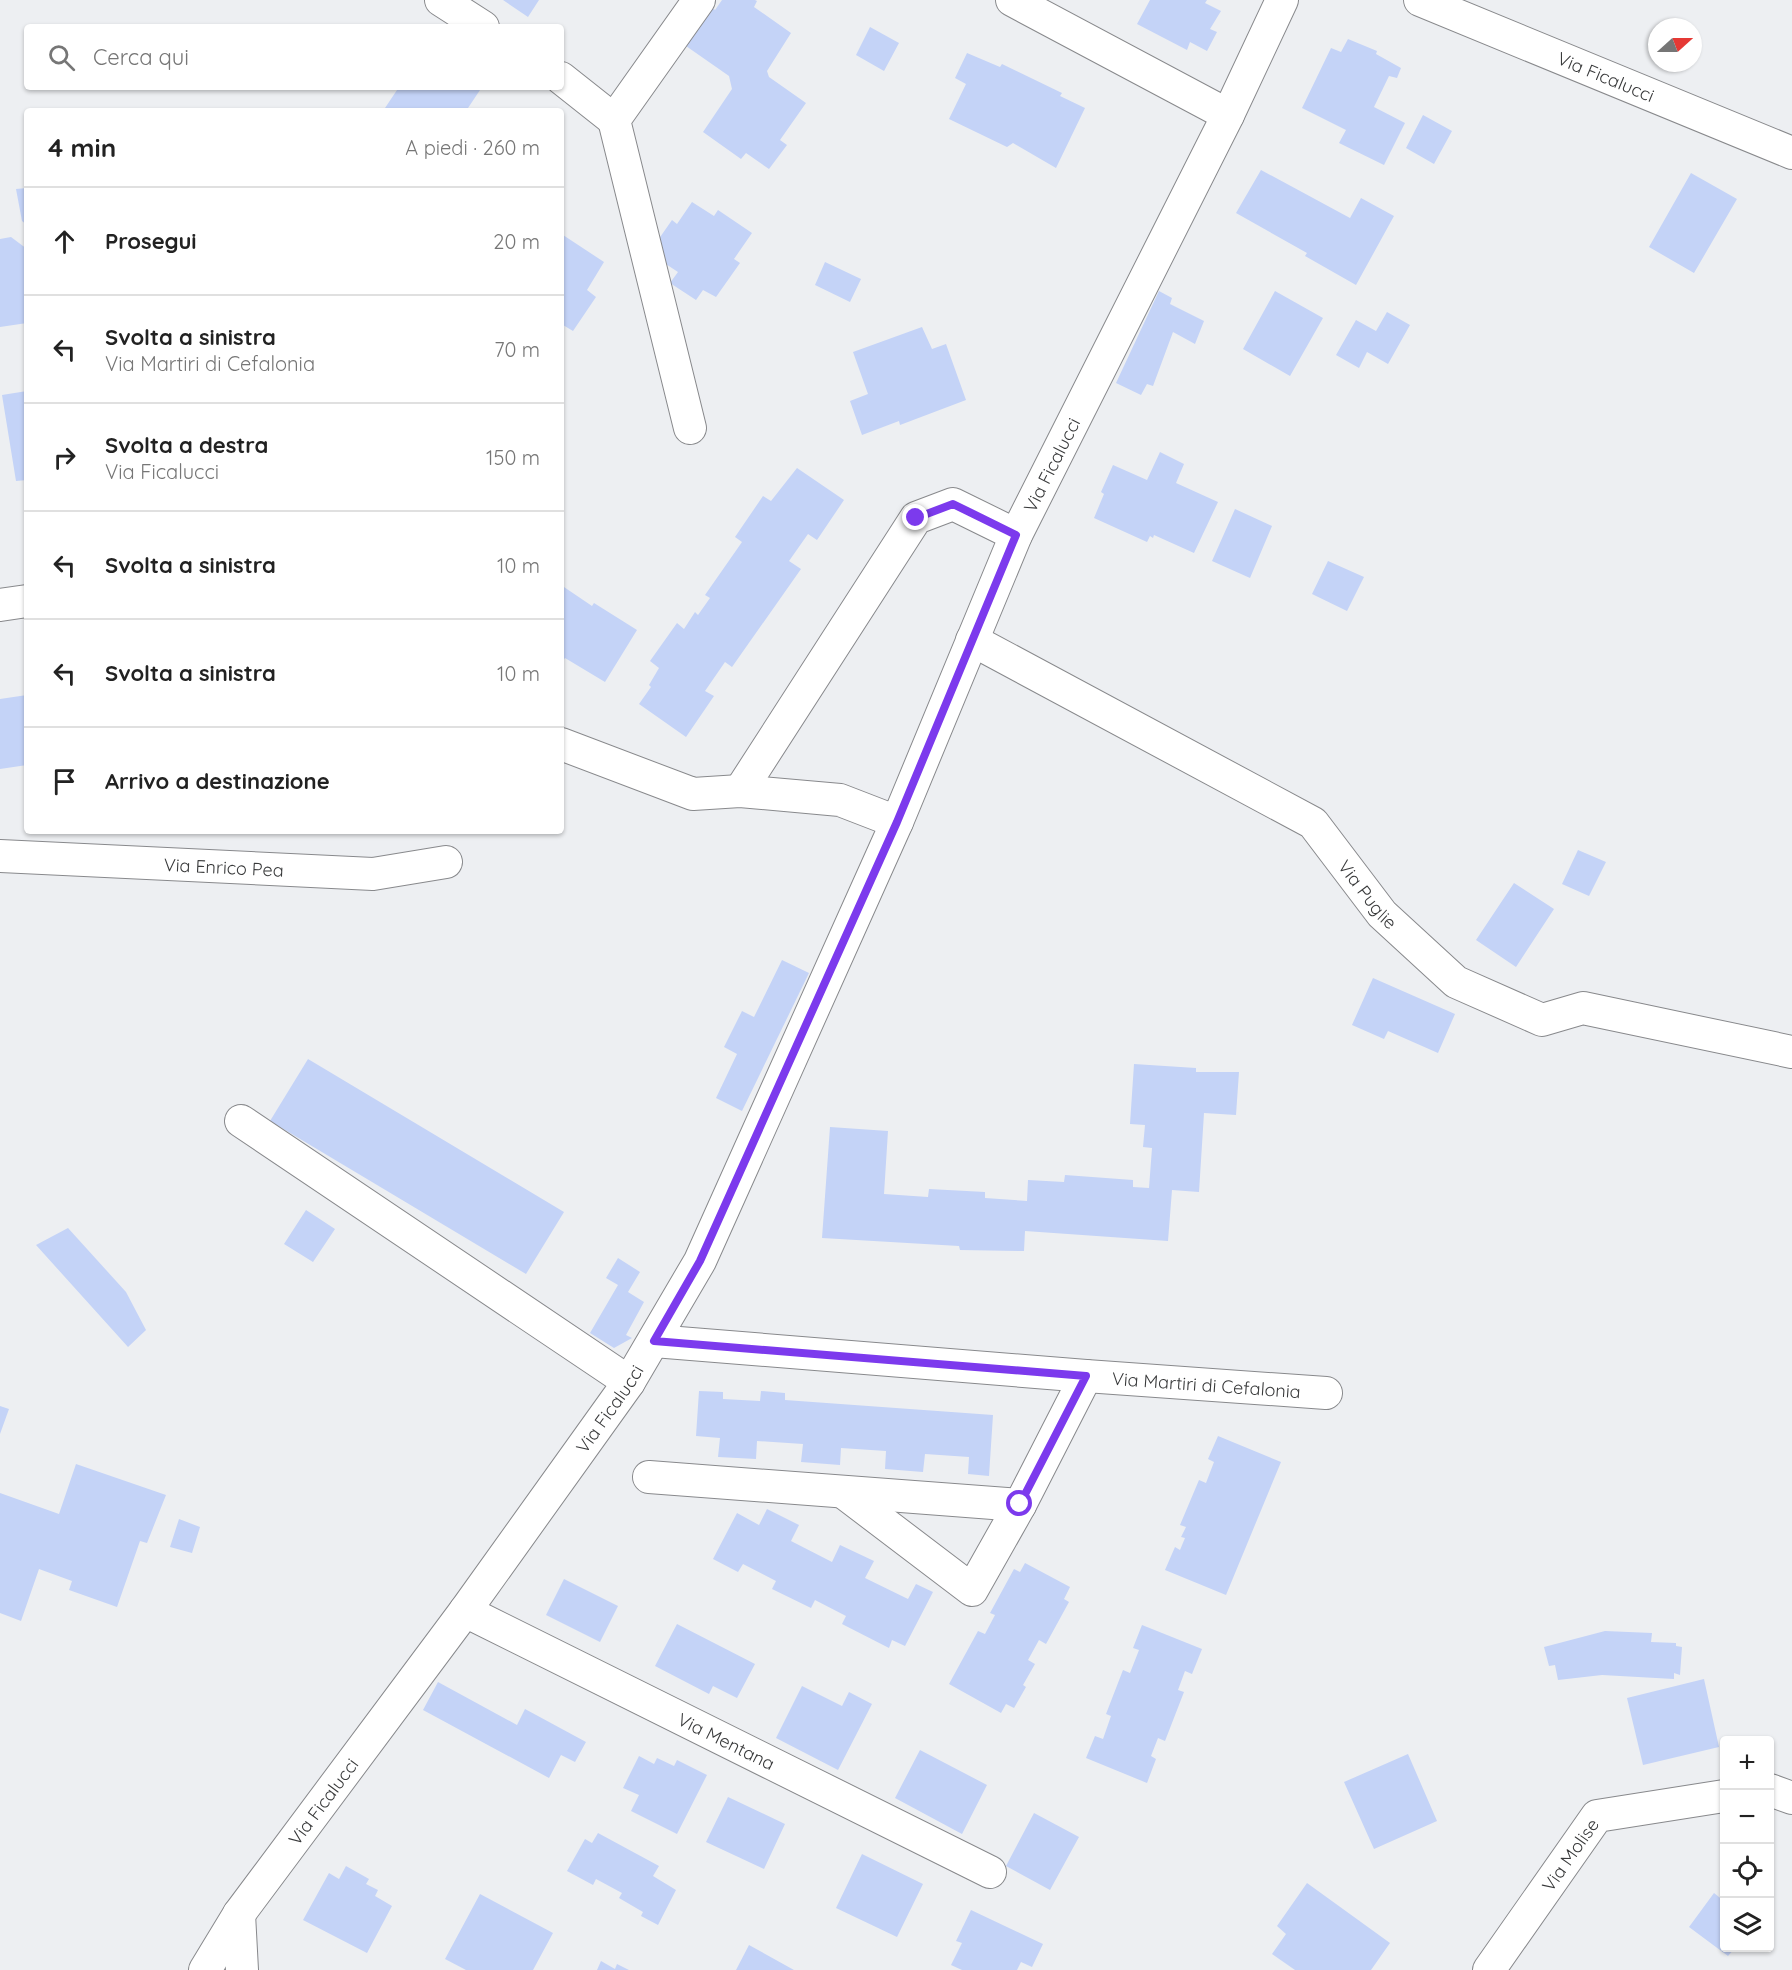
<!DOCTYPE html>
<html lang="it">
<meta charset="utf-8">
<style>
:root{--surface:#fff;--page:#f2f2f2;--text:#222;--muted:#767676;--line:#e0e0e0}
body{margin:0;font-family:Quicksand,sans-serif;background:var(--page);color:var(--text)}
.controls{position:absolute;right:18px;bottom:18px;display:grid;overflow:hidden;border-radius:6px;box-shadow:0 2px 4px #0004}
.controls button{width:54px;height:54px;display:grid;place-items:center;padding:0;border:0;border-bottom:2px solid var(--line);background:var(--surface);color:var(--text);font:30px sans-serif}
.compass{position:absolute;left:1648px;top:18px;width:54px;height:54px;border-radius:50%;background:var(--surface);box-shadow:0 2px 4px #0004;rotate:69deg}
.stop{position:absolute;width:18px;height:18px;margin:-14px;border:4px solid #7c3aed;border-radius:50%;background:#fff}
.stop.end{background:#7c3aed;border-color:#fff;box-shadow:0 2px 6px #0008}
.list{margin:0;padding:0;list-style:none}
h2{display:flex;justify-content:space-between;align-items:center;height:78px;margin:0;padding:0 24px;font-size:26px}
h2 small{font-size:20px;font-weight:400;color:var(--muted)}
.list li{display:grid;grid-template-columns:39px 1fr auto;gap:18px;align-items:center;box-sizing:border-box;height:108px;padding:0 24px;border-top:2px solid var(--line)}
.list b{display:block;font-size:22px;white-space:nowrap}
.list p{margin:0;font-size:20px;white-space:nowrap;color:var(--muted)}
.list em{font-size:20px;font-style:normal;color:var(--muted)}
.icon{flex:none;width:33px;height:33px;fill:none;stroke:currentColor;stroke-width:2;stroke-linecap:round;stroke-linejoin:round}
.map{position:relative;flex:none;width:1792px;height:1970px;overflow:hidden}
.search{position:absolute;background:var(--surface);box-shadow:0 2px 4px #0004;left:24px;top:24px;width:540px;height:66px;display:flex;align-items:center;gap:15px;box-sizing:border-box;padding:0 21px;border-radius:6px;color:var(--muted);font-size:22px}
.panel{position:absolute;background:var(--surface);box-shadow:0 2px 4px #0004;left:24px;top:108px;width:540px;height:726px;border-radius:6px}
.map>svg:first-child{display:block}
.building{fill:#c4d3f7}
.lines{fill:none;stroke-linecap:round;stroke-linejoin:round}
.street-casing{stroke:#88898c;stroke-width:34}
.street{stroke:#fff;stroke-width:32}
.route{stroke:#7c3aed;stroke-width:8}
.labels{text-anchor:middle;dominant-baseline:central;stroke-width:4.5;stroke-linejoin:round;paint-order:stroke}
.street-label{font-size:18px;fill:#393a3b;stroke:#edeff2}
</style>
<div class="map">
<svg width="1792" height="1970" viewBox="0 0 1792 1970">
<rect width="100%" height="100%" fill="#edeff2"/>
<!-- building -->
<path class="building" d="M503,0H539L528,17Z
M722,0H755L757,1L754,7L791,33L767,71L769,77L806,103L780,140L787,145L769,169L746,153L741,159L703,132L732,89L729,76L686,46L710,6L715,10Z
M1150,0H1207L1205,3L1221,11L1210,29L1217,32L1207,51L1190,42L1187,50L1137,24Z
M870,27L899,43L884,71L856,55Z
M1348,39L1377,51L1376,54L1401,68L1397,78L1389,76L1374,107L1405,123L1384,165L1339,143L1346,130L1302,108L1331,48L1341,52Z
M967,53L1000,67L1002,64L1062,93L1060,96L1085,108L1056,168L1013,143L1007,147L949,119L966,84L955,78Z
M399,87H482L466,111H383Z
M1423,115L1452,131L1434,164L1406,148Z
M1261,170L1350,218L1361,198L1394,216L1356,285L1305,256L1307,253L1236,213Z
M1691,173L1737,199L1694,273L1649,247Z
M27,188V225L22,221L16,189Z
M692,202L714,216L718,210L752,233L734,259L740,263L716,297L703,290L696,300L670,283L678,272L649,253L672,220L677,224Z
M563,235L604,262L587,290L596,297L573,331L563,325L561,328V238Z
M11,237L27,249V323L0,327V239Z
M825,262L861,279L850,302L815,285Z
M1159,291L1172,298L1170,304L1204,321L1195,344L1173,332L1153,386L1147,384L1141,395L1116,383Z
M1275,291L1323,318L1290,376L1243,349Z
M1387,312L1410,325L1388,364L1367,352L1359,368L1336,355L1356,320L1376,331Z
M922,327L932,349L946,344L966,400L900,425L899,421L862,435L850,401L868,394L853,352Z
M27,391V480L16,481L2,395Z
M1160,452L1184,464L1176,483L1218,502L1194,553L1154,535L1153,538L1150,536L1147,542L1094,518L1104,494L1101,492L1113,465L1147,480Z
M797,468L844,500L817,540L808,534L789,561L801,569L732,667L725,662L705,691L714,696L686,737L639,704L651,687L649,685L659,668L650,661L677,623L684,629L695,612L698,615L710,598L705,595L742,542L735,537L763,496L771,501Z
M1235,509L1272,526L1250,578L1212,561Z
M1328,561L1364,577L1347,611L1312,594Z
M561,585L592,606L594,603L637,630L605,682L565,658L563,661L561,659Z
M27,695V765L0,769V699Z
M1578,850L1606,862L1589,896L1562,884Z
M1514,883L1554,909L1516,967L1476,940Z
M782,960L809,973L742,1111L716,1098L737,1054L724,1047L742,1011L754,1017Z
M1373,978L1455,1014L1438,1053L1388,1031L1384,1039L1352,1025Z
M308,1059L564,1212L526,1274L270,1121Z
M1134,1064L1196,1068V1072H1239L1236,1115L1204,1113L1199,1192L1172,1190L1168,1241L1025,1231L1024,1251L960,1250L959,1246L822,1238L830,1127L888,1131L884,1194L928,1197L929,1189L985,1192V1198L1027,1201L1028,1180L1064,1182L1065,1175L1133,1180V1187L1149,1188L1152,1148L1143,1147L1145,1125L1130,1124Z
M306,1210L335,1229L313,1262L284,1244Z
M68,1228L126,1292L146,1330L128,1347L36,1245Z
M618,1258L640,1272L628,1292L644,1302L626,1335L632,1338L614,1348L590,1333L618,1285L606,1278Z
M699,1391L723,1392V1399L760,1401L761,1391L785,1393V1400L993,1415L989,1476L968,1474L969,1457L925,1454L923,1472L885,1469L886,1451L841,1448L840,1465L801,1462L803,1444L757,1441L756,1459L718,1457L720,1438L696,1436Z
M0,1406L9,1409L0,1434Z
M1218,1436L1281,1462L1226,1595L1165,1570L1175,1547L1180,1550L1185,1538L1181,1537L1186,1527L1180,1525L1199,1480L1206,1483L1214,1462L1208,1459Z
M76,1464L166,1495L147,1543L140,1541L117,1607L69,1590L72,1581L39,1569L21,1621L0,1613V1493L59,1514Z
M767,1509L799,1525L791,1541L832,1562L840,1545L874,1561L865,1578L908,1599L916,1584L933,1592L905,1646L892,1640L889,1648L842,1624L846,1616L815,1600L811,1608L772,1589L776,1581L743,1564L738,1572L713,1559L737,1513L759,1525Z
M179,1519L200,1527L192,1553L170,1547Z
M1025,1563L1070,1587L1064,1599L1069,1602L1046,1644L1039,1640L1028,1660L1035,1664L1023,1685L1026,1687L1014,1708L1006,1704L1001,1713L949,1684L978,1631L985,1634L995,1615L990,1613L1014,1569L1020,1572Z
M564,1579L618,1606L600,1642L546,1615Z
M677,1624L755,1664L737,1698L713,1686L709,1694L655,1666Z
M1142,1625L1202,1649L1192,1674L1185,1671L1178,1690L1184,1692L1165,1741L1158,1738L1151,1756L1156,1759L1147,1783L1086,1758L1095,1736L1103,1739L1111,1716L1106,1714L1123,1670L1130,1673L1139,1650L1133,1648Z
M1605,1631L1652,1633L1651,1642L1676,1643V1646L1682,1647L1680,1675L1674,1673V1679L1602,1675L1558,1680L1555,1665L1549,1666L1544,1647Z
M1704,1679L1719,1747L1643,1765L1627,1698Z
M438,1682L517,1725L525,1709L586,1742L575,1762L561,1755L549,1778L423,1710Z
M802,1686L842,1706L849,1692L872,1704L838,1770L776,1738Z
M920,1750L987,1785L962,1834L895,1798Z
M1408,1754L1437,1821L1374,1849L1344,1782Z
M639,1756L654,1764L657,1758L674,1766L677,1760L707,1775L677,1834L631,1811L639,1795L623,1788Z
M728,1797L785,1824L764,1869L706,1842Z
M1034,1813L1079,1837L1050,1890L1006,1866Z
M598,1833L659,1866L653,1876L676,1890L658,1925L641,1916L643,1912L619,1898L622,1893L596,1879L593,1885L567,1871L585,1839L592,1843Z
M862,1854L923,1884L897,1937L836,1908Z
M346,1866L369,1879L366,1884L378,1890L375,1896L392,1906L367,1953L303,1920L329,1873L339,1879Z
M1307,1883L1390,1943L1371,1970H1295L1272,1954L1286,1934L1277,1926Z
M1714,1893L1724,1901V1948H1735L1728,1956L1689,1927Z
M480,1894L553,1933L533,1970H466L445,1959Z
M971,1910L1043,1944L1032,1967L1021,1962L1017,1970H962L951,1965L962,1943L956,1941Z
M749,1945L794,1970H736Z
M601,1961L615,1969L617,1964L629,1970H597Z"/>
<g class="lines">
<defs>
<g id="street">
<path d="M441,0L483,27"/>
<path d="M1012,0L1228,115"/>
<path id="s1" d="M1420,0L1792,153"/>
<path d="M561,78L614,120"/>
<path d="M690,428L614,120L699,0"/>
<path d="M0,605L27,601"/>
<path id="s2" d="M972,640L1313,823L1382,914L1456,982L1542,1020L1583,1008L1792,1052"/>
<path d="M561,744L693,794L740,791L840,800L897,822"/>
<path d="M740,791L916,518L953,504L1016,535"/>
<path id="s3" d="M0,856L373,874L446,862"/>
<path d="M241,1121L629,1382"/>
<path id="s4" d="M654,1341L1086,1376L1326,1393"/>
<path d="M649,1477L1020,1505"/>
<path d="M843,1492L972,1590L1020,1505L1086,1376"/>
<path id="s5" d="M465,1611L990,1872"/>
<path d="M1770,1790L1792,1798"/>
<path d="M239,1914L242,1970"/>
<path id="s6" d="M205,1970L239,1914L465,1611L629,1382L700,1261L897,822L1016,535L1228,115L1282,0"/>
<path id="s7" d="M1489,1970L1597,1816L1724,1796"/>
</g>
</defs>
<!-- street casing -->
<use href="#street" class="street-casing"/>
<!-- street -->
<use href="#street" class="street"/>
</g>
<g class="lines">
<!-- route -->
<path class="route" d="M916,518L953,504L1016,535L897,822L700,1261L654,1341L1086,1376L1020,1504"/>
</g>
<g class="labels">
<!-- street labels -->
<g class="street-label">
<text stroke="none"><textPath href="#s1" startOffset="201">Via Ficalucci</textPath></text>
<text stroke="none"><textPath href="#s6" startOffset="1736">Via Ficalucci</textPath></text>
<text stroke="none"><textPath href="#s3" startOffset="224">Via Enrico Pea</textPath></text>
<text stroke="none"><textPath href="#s2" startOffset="477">Via Puglie</textPath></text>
<text stroke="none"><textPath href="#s4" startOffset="554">Via Martiri di Cefalonia</textPath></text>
<text stroke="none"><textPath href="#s6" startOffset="692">Via Ficalucci</textPath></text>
<text stroke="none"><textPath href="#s5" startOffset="292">Via Mentana</textPath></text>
<text stroke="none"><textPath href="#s6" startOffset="206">Via Ficalucci</textPath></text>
<text stroke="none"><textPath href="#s7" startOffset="141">Via Molise</textPath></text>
</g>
</g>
</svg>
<div class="controls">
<button>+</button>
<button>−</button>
<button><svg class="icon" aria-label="locate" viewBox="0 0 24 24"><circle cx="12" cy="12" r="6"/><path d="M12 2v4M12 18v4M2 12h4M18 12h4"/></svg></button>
<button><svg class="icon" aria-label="layers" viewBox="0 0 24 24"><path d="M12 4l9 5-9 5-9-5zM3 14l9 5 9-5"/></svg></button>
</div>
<svg class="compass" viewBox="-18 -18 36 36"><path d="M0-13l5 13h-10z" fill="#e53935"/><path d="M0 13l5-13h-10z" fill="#767676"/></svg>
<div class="stop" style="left:1020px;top:1504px"></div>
<div class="stop end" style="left:916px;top:518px"></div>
<div class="search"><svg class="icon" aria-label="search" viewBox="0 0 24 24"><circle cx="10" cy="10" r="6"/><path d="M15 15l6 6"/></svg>Cerca qui</div>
<section class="panel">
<h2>4 min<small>A piedi · 260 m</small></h2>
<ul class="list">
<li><svg class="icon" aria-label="ahead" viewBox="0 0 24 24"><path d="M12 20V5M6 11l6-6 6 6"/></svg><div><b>Prosegui</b></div><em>20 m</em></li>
<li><svg class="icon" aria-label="left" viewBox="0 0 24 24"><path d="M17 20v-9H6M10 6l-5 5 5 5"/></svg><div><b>Svolta a sinistra</b><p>Via Martiri di Cefalonia</p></div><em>70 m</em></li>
<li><svg class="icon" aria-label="right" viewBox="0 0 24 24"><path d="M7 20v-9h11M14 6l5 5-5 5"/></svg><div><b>Svolta a destra</b><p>Via Ficalucci</p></div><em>150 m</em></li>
<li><svg class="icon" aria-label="left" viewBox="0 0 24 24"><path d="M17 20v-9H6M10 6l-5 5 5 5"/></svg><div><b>Svolta a sinistra</b></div><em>10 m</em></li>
<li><svg class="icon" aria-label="left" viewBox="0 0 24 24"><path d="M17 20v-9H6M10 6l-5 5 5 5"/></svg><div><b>Svolta a sinistra</b></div><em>10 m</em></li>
<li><svg class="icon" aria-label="arrive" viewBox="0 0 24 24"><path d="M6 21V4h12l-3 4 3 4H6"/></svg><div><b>Arrivo a destinazione</b></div></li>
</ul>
</section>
</div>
